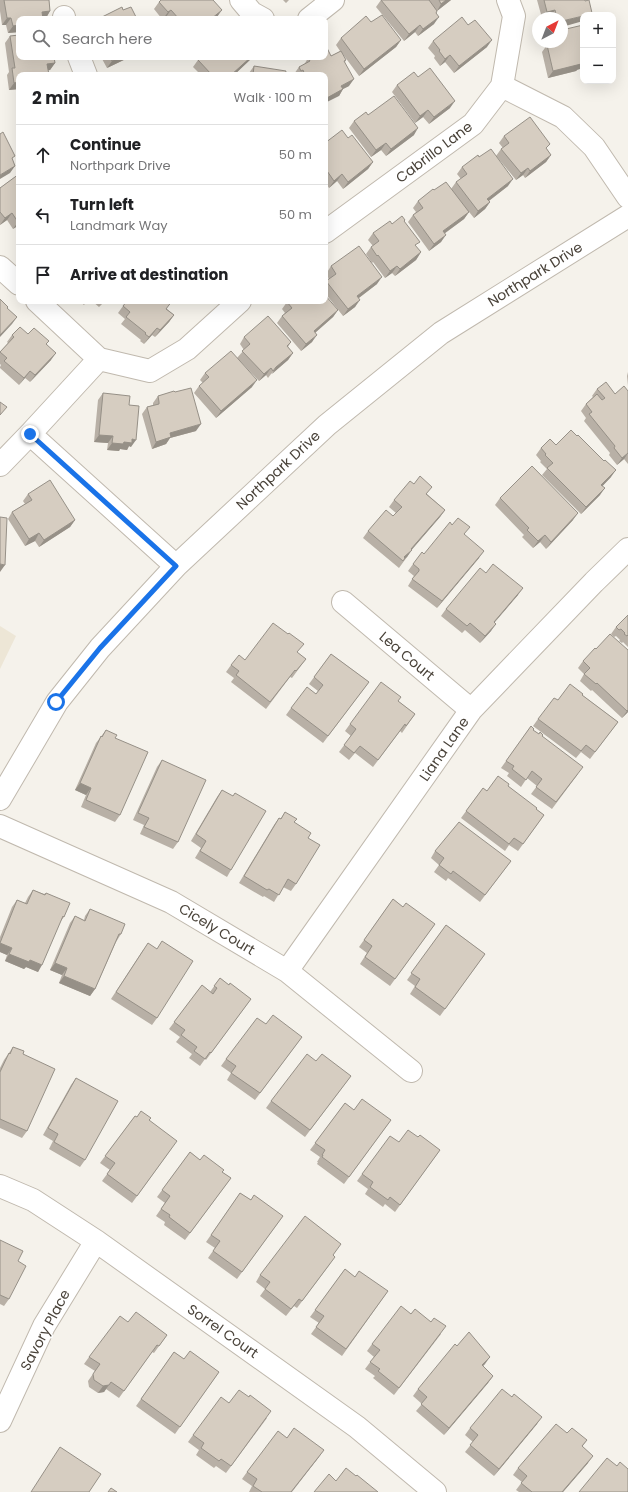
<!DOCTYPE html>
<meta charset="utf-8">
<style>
:root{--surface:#fff;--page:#f6f6f6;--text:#202124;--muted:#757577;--line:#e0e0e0}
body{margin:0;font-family:Poppins,sans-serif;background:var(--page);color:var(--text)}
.controls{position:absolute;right:12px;top:12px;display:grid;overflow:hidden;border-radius:8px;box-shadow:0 4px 16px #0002}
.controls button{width:36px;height:36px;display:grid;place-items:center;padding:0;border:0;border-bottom:1px solid var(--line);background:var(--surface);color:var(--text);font:20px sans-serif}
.compass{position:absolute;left:532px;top:12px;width:36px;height:36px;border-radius:50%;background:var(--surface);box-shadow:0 4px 16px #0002;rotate:42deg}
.stop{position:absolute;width:12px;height:12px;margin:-9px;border:3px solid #1a73e8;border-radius:50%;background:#fff}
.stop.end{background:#1a73e8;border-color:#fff;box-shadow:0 1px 4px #0008}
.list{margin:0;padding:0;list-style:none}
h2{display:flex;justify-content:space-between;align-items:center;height:52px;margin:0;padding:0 16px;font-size:17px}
h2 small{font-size:13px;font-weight:400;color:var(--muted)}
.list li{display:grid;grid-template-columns:26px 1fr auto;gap:12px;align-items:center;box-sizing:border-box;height:60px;padding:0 16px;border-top:1px solid var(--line)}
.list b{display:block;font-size:15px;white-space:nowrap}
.list p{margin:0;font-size:13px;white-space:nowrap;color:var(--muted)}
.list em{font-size:13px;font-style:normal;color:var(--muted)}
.icon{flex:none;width:22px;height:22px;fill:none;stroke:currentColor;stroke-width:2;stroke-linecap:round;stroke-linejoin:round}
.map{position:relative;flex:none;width:628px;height:1492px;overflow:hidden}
.search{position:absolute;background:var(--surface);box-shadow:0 4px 16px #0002;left:16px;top:16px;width:312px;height:44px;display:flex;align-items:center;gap:10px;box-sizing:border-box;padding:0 14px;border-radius:8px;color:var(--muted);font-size:15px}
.panel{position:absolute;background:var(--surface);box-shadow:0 4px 16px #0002;left:16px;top:72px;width:312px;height:232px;border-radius:8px}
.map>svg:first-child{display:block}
.education{fill:#ede6d6}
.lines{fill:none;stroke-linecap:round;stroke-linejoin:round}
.minor-casing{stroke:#c0b9ae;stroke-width:24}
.minor{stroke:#fff;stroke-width:22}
.wall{fill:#b8b0a6}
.shaded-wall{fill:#969087}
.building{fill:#d6cdc1;stroke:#969087}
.route{stroke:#1a73e8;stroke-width:5}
.labels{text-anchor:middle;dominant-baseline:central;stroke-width:3;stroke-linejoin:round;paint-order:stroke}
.street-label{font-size:14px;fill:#494239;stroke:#fff}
</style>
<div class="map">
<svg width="628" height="1492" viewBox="0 0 628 1492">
<rect width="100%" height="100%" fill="#f5f2eb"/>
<!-- education -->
<path class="education" d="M0,626L16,636L0,669Z"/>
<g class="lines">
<defs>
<path id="minor" d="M241,0L252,13L263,19
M64,17V19
M309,19L333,0
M79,57L86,75
M502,86L563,117L594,147L628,197
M325,232L473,124L502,86L514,16L508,0
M0,267L19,284
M37,301L99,359
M30,434L176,566
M0,465L30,434L99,359L150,371L187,349L240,301
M343,602L471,710
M0,799L57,702L100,648L176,566L327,425L441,333L628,216
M0,826L171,902L287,971L411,1071
M287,971L471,710L594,582L628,549
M0,1186L33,1200L96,1241L357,1427L435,1492
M0,1421L44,1326L96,1241"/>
</defs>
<!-- minor casing -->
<use href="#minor" class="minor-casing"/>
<!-- minor -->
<use href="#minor" class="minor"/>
</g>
<!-- wall -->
<path class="wall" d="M0,0H49L50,11L46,18L19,19V32L8,33L6,25H2L0,11Z
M283,0H289L286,3Z
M381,0H451L437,11L434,24L418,36L415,32L404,41L376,7Z
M537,0H585L562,18H551L550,17L545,18H542Z
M159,2L217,17L214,19H168L166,17L162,19L154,9Z
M371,22L401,40L396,47L359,76L342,53L346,60L345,62L349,86L343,89L339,96L325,75H295L294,74L299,67L304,65L308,58L331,56L340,51L336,45L341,38Z
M10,36L55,63L50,70L19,75V89L9,90L7,75L9,72L5,43Z
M433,41L487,47L454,73L445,62L440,66L434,58L435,56L428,48Z
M549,42H562L577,70L576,71L548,78L542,52L547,45H550Z
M101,57H130L107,68Z
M195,57H253L234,75H201L193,67L198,60Z
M254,66L285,75H249V73Z
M418,77L450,108L429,124L423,117L415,123L392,92L397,85Z
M368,115L414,135L386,156L381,150L371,157L349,128L354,121Z
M504,136L547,149L551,155L546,162L525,178L523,175L516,180L497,157L508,186L489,201L490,202L485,209L474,218L465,207L469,212L464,219L444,234L441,242L429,251L408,222L413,215L416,212L413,208L418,201L434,190L451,189L456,182L461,179L457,174L462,167L479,157L496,156L501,149L503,148L499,143Z
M348,138L373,162L368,169L343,189L337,181L329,188L325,182V143Z
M19,174V225L13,229L7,220L0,225V188Z
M405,220L404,221L416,247L421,252L416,260L395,276L392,273L385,278L373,262L372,263L366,254L371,247L373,246L368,240L373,233L392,224Z
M331,266L377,284L359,298L355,307L343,316L325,293V283L329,279L326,274Z
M79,301H87L84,305Z
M92,301H105L99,307Z
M287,302L338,310L333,317L315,333L312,342L301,351L277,323L282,316L285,313L282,309Z
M123,306L167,309L174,315L169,322L155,337L152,335L144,344L140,341L141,340L121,324L125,319L118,313Z
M28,334L47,344L51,360L30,382L25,378L19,385L0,368V367L1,365L0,364V352L8,343L7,342L12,335Z
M244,337L291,342L288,347L293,353L288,360L271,374L268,378L266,375L259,381L237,358L244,350L240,344Z
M628,372V386L627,376Z
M205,373L252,387L216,418L194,393L199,386L203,383L200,380Z
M597,389L615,394L628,391V464L624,459L617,465L609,455L610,453L584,421L586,418L581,411L586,404L593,397L592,396Z
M175,392L196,431L170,438L166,444L152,449L142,414L147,407L153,405V403L158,396Z
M103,393L129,405L131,447L129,446L127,450L120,449L119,451L107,450L108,443L94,442L98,400Z
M556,445L611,477L602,486L600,495L581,514L542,475L547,469L540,462L541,461L536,455L541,448Z
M28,494L75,520L70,527L39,547L35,541L25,546L8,519L12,512L25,504L23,501Z
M427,494L445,510L440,517L411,550L407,557L399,568L363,538L368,531L393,516L396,513L389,507L394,500Z
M500,498L573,520L546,549L540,542L533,548L522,537L524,535L495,505Z
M464,535L479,558L437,608L408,586L414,576L408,571L413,564L424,554Z
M486,573L518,595L494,622L491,631L480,643L465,630L462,633L441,616L446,609Z
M628,615V647L623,642L622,643L619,641L620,640L616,636L614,637L611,634L616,627Z
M596,649L628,650V712L622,718L592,690L591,691L580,681L584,674L578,668L583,661Z
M298,653L306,659L292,678L290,677L266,709L231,682L234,678L226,672L231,665L245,660Z
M331,654L369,682L323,743L286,715L291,708L316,694L318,691L309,684Z
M582,695L618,722L590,759L581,752L576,758L533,726L538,719L558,700Z
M398,701L415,714L402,733L400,731L373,767L355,753L349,760L339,752L351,736L345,731L350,724Z
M531,726L533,730L542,736L578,774L552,809L531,794L537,786L527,778L521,787L507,776L509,773L501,768Z
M106,730L115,738L120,815L115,822L81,807L86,795L75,790L96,743Z
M162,760L178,842L173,849L140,834L144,825L133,820L157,767Z
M508,786L536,809L544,815L518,851L509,845L505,851L461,818L483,788L487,791Z
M222,790L231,870L227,877L195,858L201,848L191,841L217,797Z
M285,812L308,838L296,884L291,891L283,887L274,902L264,896L263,897L239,883L274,825L279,818H281Z
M435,851L511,861L480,902L448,878L446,881L434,872L439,865L431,858Z
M33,890L44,894L46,893L64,917L60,922L38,972L26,967L24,969L5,961L7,955L0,952V937L12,907L17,900L25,903L28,897Z
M393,899L403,907L435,924L390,986L360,964L367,953L359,947Z
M90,909L121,934L116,942L95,989L90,996L59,983L62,975L50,970L70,923L75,916L84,920L85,916Z
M446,925L485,954L440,1016L410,994L415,986L407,980Z
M157,949V1018L152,1025L111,999L143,950Z
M220,978L229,985L251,999L206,1060L205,1059L200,1066L189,1058L192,1054L176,1042L180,1037L169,1029L202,985L210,992Z
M266,1024L302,1037L255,1100L227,1080L231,1073L221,1066L226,1059Z
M13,1047L23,1054L27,1131L22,1138L0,1128V1068L4,1060Z
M316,1061L351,1076L305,1137L266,1108L271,1101Z
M76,1078L85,1160L80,1167L49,1149L53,1141L43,1135L71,1085Z
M345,1103L354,1110L391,1120L344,1184L317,1164L318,1162H317L320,1157L310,1150Z
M135,1116L137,1117L149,1120L172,1148L132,1203L102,1181L110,1170L100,1163Z
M418,1137L440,1150L395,1212L385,1204L383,1207L365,1194L368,1189L357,1181L362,1174L399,1142Z
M190,1152L200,1160L222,1172L231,1178L185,1240L164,1225L165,1222L156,1216L165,1203L157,1197Z
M240,1193L251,1200L283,1216L237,1279L208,1258L215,1248L206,1242Z
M0,1240L18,1261L9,1299L4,1306L0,1304Z
M333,1255L330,1264L297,1308L294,1306L286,1316L260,1296L265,1289L256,1282L260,1275Z
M345,1269L355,1277L388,1291L342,1356L311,1334L319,1323L310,1317Z
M411,1314L441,1334L394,1395L373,1378L375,1376L365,1369L374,1357L367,1351L372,1344Z
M128,1322L167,1335L154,1353L152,1352L119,1398L106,1389L104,1392L98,1393L89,1387L88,1381L95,1371L84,1364L89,1357Z
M174,1352L184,1359L219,1372L175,1434L136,1406Z
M485,1364L483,1366L493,1376L488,1383L444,1435L416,1411L422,1404L413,1396L418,1389Z
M512,1397L537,1424L494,1476L465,1452L473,1442L465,1435L470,1428Z
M229,1403L267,1418L226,1473L216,1466L214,1468L196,1455L199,1450L188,1442L193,1435Z
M567,1433L587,1440L582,1447L588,1463L563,1492H519L516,1490L522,1482L513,1475L518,1468Z
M287,1438L319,1457L292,1492H249L252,1486L242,1479L247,1472Z"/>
<!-- shaded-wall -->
<path class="shaded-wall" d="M446,0H451L437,11L441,4Z
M171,10L166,17L163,19L168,12Z
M222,10L217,17L214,19H211Z
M555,10L550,17L543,18L547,12Z
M50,11L46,18L38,19L42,12Z
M583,16V21L562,27V21Z
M439,17L434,24L418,36L423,29Z
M7,18H11L6,25H2Z
M19,25V32L8,33L13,26Z
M420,25L415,32L404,41L409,34Z
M401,40L396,47L359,76L364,69Z
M492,40L487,47L454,73L459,66Z
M450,55L445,62L440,66L445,59Z
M121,57H130L107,68L112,61Z
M251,57H253L234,75H231Z
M583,62V68L577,70L576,71L548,78L553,71Z
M55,63L50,70L42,71L47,64Z
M354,79L349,86L343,89L339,96L325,103V99L341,86Z
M19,82V89L9,90L14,83Z
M455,101L450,108L429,124L434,117Z
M428,110L423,117L415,123L420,116Z
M418,128L414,135L386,156L391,149Z
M386,143L381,150L371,157L376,150Z
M551,155L546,162L525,178L530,171Z
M373,162L368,169L343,189L348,182Z
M15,166L10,173L0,179V175Z
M528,168L523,175L516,180L521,173Z
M342,174L337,181L329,188L334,181Z
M513,179L508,186L482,206L487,199Z
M490,202L485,209L474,218L478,211Z
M469,212L464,219L438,238L443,231Z
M12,213L7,220L0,225L5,218Z
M18,222H19V225L13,229Z
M446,235L441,242L429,251L434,244Z
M421,252L416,260L395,276L400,269Z
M397,266L392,273L385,278L390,271Z
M382,277L377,284L352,303L357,296Z
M360,300L355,307L343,316L348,309Z
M338,310L333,317L309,338L314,331Z
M174,315L169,322L155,337L160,330Z
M17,317L12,324L0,337V335Z
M157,328L152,335L144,344L149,337Z
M317,335L312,342L301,351L306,344Z
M56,353L51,360L30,382L35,375Z
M293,353L288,360L272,374L276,367Z
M271,368L266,375L259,381L264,374Z
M30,371L25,378L19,385L24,378Z
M257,380L252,387L216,418L221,411Z
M201,424L196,431L170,438L166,444L152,449L156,442L170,433Z
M99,435L113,436L108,443L94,442Z
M132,439L136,440L131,447L129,446L127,450L120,449L119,451L107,450L112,443L124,442Z
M628,453L624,459L617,465L622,458Z
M616,470L611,477L597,492L601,485Z
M605,488L600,495L581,514L586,507Z
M445,510L440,517L409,553L412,550L407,557L403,560L402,559L411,549Z
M578,513L573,520L546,549L551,542Z
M75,520L70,527L39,547L44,540Z
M39,533L35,541L25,546L29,539Z
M545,535L540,542L533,548L538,541Z
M484,551L479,558L437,608L442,601Z
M0,564L5,565L0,572Z
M523,588L518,595L489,629L494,622Z
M496,624L491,631L480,643L485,636Z
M628,710V712L622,718L627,711Z
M80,783L91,788L86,795L75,790Z
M0,943L12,948L7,955L0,952Z
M9,954L30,960L42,965L38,972L26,967L24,969L5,961Z
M55,963L67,968L62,975L50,970Z
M64,976L95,989L90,996L59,983Z
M490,1357L485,1364L477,1372L482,1365Z
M493,1376L488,1383L444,1435L449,1428Z
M111,1382L104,1392L98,1393L103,1386Z
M542,1417L537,1424L494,1476L499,1469Z
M324,1450L319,1457L291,1492Z
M593,1456L588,1463L563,1492H562Z"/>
<!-- building -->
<path class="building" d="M4,0H49L50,11L42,12L43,19H19V25L13,26L11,18H7Z
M161,0H213L222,10L211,19H179L171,10L168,12L159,2Z
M381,0H429L437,11L436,13L439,17L423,29L420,25L409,34Z
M439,0H446L441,4Z
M544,0H585V1L589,0L592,13L583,15V16L562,21V18H557L555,10L547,12Z
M122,7L123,10L131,7L137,19H98Z
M382,15L401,40L364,69L341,38L366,16L371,22Z
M462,17L468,25L475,20L492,40L459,66L450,55L445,59L439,51L440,50L433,41Z
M583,25V62L581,63V64L553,71L547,45L556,43V42H562V30Z
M19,35V57H54L55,63L47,64L49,75H19V82L14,83L12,68H15L10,36Z
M327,48L331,56L341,51L346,60L344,61L354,79L341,86L343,89L325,99V75H305L303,70L301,71L299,67L310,61L308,58L310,57H325V49Z
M110,57H121L112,61Z
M201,57H251L231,75H212L198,60Z
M254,66L286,71L285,75H253Z
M430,68L455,101L434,117L428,110L420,116L397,85L414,72L418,77Z
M394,96L418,128L391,149L386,143L376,150L354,121L366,112L368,115Z
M530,117L550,144L546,148L551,155L530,171L528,168L521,173L501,149L509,143L504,136Z
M342,130L348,138L352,135L373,162L348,182L342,174L334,181L325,168V143Z
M3,132L15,156L12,158L15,166L0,175V134Z
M491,149L513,179L487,199L490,202L478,211L456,182L467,174L462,167L478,155L479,157Z
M19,174V222H18L12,213L5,218L0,212V188Z
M446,182L469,212L443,231L446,235L434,244L413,215L423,208L418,201L433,189L434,190Z
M402,216L405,220L404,221L420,242L415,245L421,252L400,269L397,266L390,271L378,255L377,256L371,247L379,241L373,233L390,221L392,224Z
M359,246L382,277L357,296L360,300L348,309L326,281L336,274L331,266Z
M325,295L338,310L314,331L317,335L306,344L282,316L292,308L287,302L288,301H325Z
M0,299L8,307L7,308L17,317L0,335Z
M127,301H172L166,309L174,315L160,330L157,328L149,337L145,334L146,333L126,317L130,312L123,306Z
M268,316L291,342L287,346L293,353L276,367L273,371L271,368L264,374L242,351L250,344L244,337Z
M20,327L28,334L34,328L49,341L46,344L56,353L35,375L30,371L24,378L4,361L7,358L0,352L14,337L12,335Z
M231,351L257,380L221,411L199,386L209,377L205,373Z
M606,382L615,394L624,386L628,391V453L622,458L614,448L615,446L589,414L592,412L586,404L597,394L602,400L605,398L597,389Z
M191,388L201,424L170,433L171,437L156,442L147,407L159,404V402L158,396L174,391L175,392Z
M103,393L130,396L129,405L139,406L136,440L132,439V443L124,442L123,444L112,443L113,436L99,435Z
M0,402L7,407L0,415Z
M571,430L577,436L578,435L604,461L605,460L616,470L601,485L605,488L586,507L547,468L553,463L545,455L546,454L541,448L550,439L556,445Z
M532,466L578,513L551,542L545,535L538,541L527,530L529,528L500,498Z
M420,476L432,487L426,494L445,510L411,549L412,550L404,557L405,558L403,561L368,531L386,510L393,516L402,507L394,500L410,481L414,484Z
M50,480L75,520L44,540L39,533L29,539L12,512L32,500L28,494Z
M0,517L7,518L5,565L0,564Z
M458,518L470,527L464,534L484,551L442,601L412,579L419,571V569L413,564L422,552L424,554L450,522L452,525Z
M493,564L523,588L494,622L496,624L485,636L470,623L467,626L446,609L480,568L486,573Z
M628,615V635L627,636L624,634L625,633L621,629L619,630L616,627Z
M273,623L288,634L289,633L304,644L297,652L306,659L296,671L295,670L270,702L236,675L239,671L231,665L239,655L245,660Z
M610,634L628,650V710L627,711L597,683L596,684L584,674L590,668L583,661L595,648L596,649Z
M331,654L369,682L328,736L291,708L307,687L316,694L323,685L314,677Z
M381,682L401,697L398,701L415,714L406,726L405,724L378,760L360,746L354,753L344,745L356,729L350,724Z
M570,684L583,694L582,695L618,722L595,752L586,745L581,751L538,719L554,698L558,700Z
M531,726L534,729L533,730L539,734L540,732L543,735L542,736L583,767L556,802L536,787L542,779L532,771L526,780L512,769L514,766L506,761Z
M106,730L117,735L115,738L148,752L120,815L86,800L91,788L80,783L101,736L102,737Z
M162,760L206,780L178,842L144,827L149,818L138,813Z
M498,776L509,784L508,786L537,808L536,809L544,815L523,844L514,838L509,844L466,811L483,788L487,791Z
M222,790L233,796L235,793L266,811L231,870L200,851L206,841L196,834Z
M285,812L297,819L294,822L311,833L308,838L320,845L296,884L288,879L279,895L269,889L267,890L244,876L279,818L281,819Z
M459,822L511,861L485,895L453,871L451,874L439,865L444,858L435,851Z
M33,890L45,895L46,893L70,903L64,917L63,916L42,965L30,960L29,962L9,954L12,948L0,943L17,900L27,904Z
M393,899L403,907L406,903L435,924L395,979L365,957L372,946L364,940Z
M90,909L125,924L121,934H119L95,989L64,976L67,968L55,963L75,916L85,921Z
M446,925L485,954L445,1009L415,987L420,979L411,973Z
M162,941L193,961L157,1018L116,992L148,943L157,949Z
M220,978L229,985L230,983L251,999L211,1053L210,1052L205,1059L194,1051L197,1047L181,1035L185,1030L174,1022L202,985L213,994L217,988L214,986Z
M273,1015L302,1037L260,1093L231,1073L236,1066L226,1059L257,1018L266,1024Z
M13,1047L24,1051L23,1054L55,1069L27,1131L0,1119V1072L9,1053L10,1054Z
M307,1054L316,1061L322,1054L351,1076L310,1130L271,1101Z
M76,1078L118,1101L85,1160L54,1142L58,1134L48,1128Z
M362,1099L391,1120L349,1177L322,1157L323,1155H322L325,1150L315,1143L345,1103L354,1110Z
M141,1111L151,1118L149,1120L177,1141L137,1196L107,1174L115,1163L105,1156L135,1116L137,1117Z
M408,1130L418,1137L420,1135L440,1150L400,1205L390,1197L388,1200L370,1187L373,1182L362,1174L390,1136L399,1142Z
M190,1152L200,1160L204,1155L224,1170L222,1172L231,1178L190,1233L169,1217L170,1215L161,1209L170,1196L162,1190Z
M240,1193L251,1200L254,1195L283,1216L242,1272L213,1251L220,1241L211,1235Z
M305,1216L341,1244L333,1255L335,1257L302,1301L299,1299L291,1309L265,1289L270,1282L260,1275Z
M0,1240L23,1251L18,1261L26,1266L9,1299L0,1295Z
M345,1269L355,1277L359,1271L388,1291L346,1349L316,1327L324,1316L315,1310Z
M401,1306L411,1314L415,1309L431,1322L434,1318L446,1326L399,1388L378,1371L380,1369L370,1362L380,1350L372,1344Z
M136,1312L167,1335L159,1346L157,1345L124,1391L111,1382L109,1385L103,1386L94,1380L93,1374L100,1364L89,1357L120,1316L128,1322Z
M469,1332L490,1357L482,1365L493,1376L449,1428L421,1404L427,1397L418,1389L455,1344L457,1346Z
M190,1351L219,1372L180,1427L141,1399L174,1352L184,1359Z
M502,1389L512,1397L514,1394L542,1417L499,1469L470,1445L478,1435L470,1428Z
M239,1390L249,1397L250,1395L271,1411L231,1466L221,1459L219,1461L201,1448L204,1443L193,1435L221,1397L229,1403Z
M556,1424L567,1433L572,1428L587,1440L582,1446L593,1456L562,1492H532L521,1483L527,1476L518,1468Z
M294,1428L324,1450L291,1492H262L253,1486L257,1479L247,1472L278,1431L287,1438Z
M60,1447L101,1474L89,1492H31Z
M607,1458L617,1466L620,1462L628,1469V1492H579Z
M346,1468L356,1476L357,1475L378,1492H314L329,1474L336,1481Z
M111,1488L117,1492H108Z"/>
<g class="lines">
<!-- route -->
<path class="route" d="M30,434L176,566L100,648L56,702"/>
</g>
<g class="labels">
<!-- street labels -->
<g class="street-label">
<text transform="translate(434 152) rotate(-37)">Cabrillo Lane</text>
<text transform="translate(535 274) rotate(-32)">Northpark Drive</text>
<text transform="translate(278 470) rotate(-43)">Northpark Drive</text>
<text transform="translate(407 656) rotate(40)">Lea Court</text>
<text transform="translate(444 749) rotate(-55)">Liana Lane</text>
<text transform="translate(217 929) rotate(31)">Cicely Court</text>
<text transform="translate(45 1330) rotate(-62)">Savory Place</text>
<text transform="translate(223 1331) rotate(35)">Sorrel Court</text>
</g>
</g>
</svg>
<div class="controls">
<button>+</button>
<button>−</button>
</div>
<svg class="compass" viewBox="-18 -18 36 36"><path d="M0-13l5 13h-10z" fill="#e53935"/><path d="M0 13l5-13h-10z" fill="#757577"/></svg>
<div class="stop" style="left:56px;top:702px"></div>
<div class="stop end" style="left:30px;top:434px"></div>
<div class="search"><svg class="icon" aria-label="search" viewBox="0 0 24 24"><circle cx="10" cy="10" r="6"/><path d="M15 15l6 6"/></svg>Search here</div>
<section class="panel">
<h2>2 min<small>Walk · 100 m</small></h2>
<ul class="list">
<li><svg class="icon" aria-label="ahead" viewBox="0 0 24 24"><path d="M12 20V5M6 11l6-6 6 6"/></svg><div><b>Continue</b><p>Northpark Drive</p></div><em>50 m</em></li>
<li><svg class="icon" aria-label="left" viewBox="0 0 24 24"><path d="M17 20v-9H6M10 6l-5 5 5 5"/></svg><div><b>Turn left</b><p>Landmark Way</p></div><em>50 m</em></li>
<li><svg class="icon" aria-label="arrive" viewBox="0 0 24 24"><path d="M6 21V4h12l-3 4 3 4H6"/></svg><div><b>Arrive at destination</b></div></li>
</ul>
</section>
</div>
